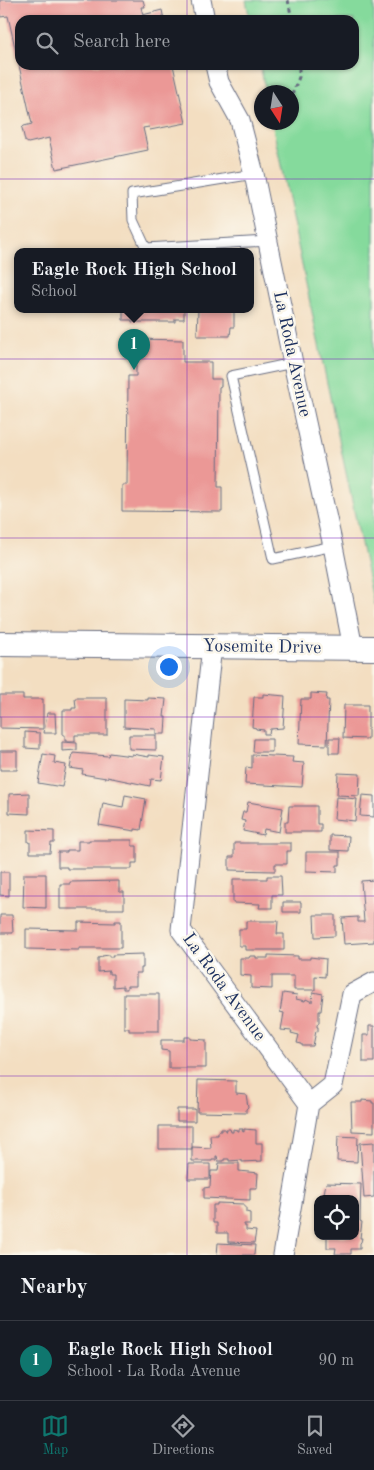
<!DOCTYPE html>
<meta charset="utf-8">
<style>
:root{--surface:#171b24;--page:#20242c;--text:#f1f3f6;--muted:#9ea1a6;--line:#363941;--accent:#0f766e}
body{margin:0;font-family:"Old Standard TT",serif;background:var(--page);color:var(--text)}
.controls{position:absolute;right:15px;bottom:15px;display:grid;overflow:hidden;border-radius:10px;box-shadow:0 1px 4px #0004}
.controls button{width:45px;height:45px;display:grid;place-items:center;padding:0;border:0;border-bottom:1px solid var(--line);background:var(--surface);color:var(--text);font:25px sans-serif}
.compass{position:absolute;left:254px;top:85px;width:45px;height:45px;border-radius:50%;background:var(--surface);box-shadow:0 1px 4px #0004;rotate:168deg}
.you{position:absolute;left:168px;top:666px;width:18px;height:18px;margin:-12px;border:4px solid #fff;border-radius:50%;background:#1a73e8;box-shadow:0 0 0 8px #1a73e833}
.badge{display:grid;place-items:center;width:32px;height:32px;border-radius:50%;background:var(--accent);color:#fff;font-size:16px;font-weight:700}
.pin{position:absolute;translate:-50% -41px;filter:drop-shadow(0 1px 2px #0008)}
.pin::after{content:'';position:absolute;top:26px;width:18px;height:15px;background:inherit;clip-path:polygon(0 0,100% 0,50% 100%)}
.popup{position:absolute;left:14px;top:248px;width:240px;height:65px;box-sizing:border-box;display:grid;place-content:center;border-radius:10px;background:var(--surface);filter:drop-shadow(0 1px 4px #0005);font-size:16px;white-space:nowrap;color:var(--muted)}
.popup b{font-size:19px;color:var(--text)}
.popup::after{content:'';position:absolute;left:50%;top:100%;margin-left:-10px;border:10px solid transparent;border-top-color:var(--surface)}
.list{margin:0;padding:0;list-style:none}
h2{display:flex;justify-content:space-between;align-items:center;height:65px;margin:0;padding:0 20px;font-size:21px}
h2 small{font-size:16px;font-weight:400;color:var(--muted)}
.list li{display:grid;grid-template-columns:32px 1fr auto;gap:15px;align-items:center;box-sizing:border-box;height:80px;padding:0 20px;border-top:1px solid var(--line)}
.list b{display:block;font-size:19px;white-space:nowrap}
.list p{margin:0;font-size:16px;white-space:nowrap;color:var(--muted)}
.list em{font-size:16px;font-style:normal;color:var(--muted)}
.icon{flex:none;width:28px;height:28px;fill:none;stroke:currentColor;stroke-width:2;stroke-linecap:round;stroke-linejoin:round}
.map{position:relative;flex:none;width:374px;height:1255px;overflow:hidden}
.search{position:absolute;background:var(--surface);box-shadow:0 1px 4px #0004;left:15px;right:15px;top:15px;height:55px;display:flex;align-items:center;gap:12px;box-sizing:border-box;padding:0 18px;border-radius:15px;color:var(--muted);font-size:19px}
.sheet{height:145px;background:var(--surface)}
nav{display:flex;justify-content:space-around;align-items:center;box-sizing:border-box;height:70px;border-top:1px solid var(--line);background:var(--surface);font-size:14px;color:var(--muted)}
nav a{display:grid;justify-items:center;gap:2px}
nav .on{color:var(--accent)}
.map>svg:first-child{display:block}
.green{fill:#85da9c;stroke:#50847d}
.building{fill:#eb9896}
.lines{fill:none;stroke-linecap:round;stroke-linejoin:round}
.service-casing{stroke:#676c81;stroke-width:11}
.minor-casing{stroke:#676c81;stroke-width:21}
.tertiary-casing{stroke:#676c81;stroke-width:26}
.path{stroke:#676c81;stroke-width:3;stroke-dasharray:4 4;stroke-linecap:butt}
.service{stroke:#fff;stroke-width:9}
.minor{stroke:#fff;stroke-width:19}
.tertiary{stroke:#fff;stroke-width:24}
.grid{fill:none;stroke:#7b2cbf;stroke-width:1;stroke-opacity:0.55}
.labels{text-anchor:middle;dominant-baseline:central;stroke-width:5;stroke-linejoin:round;paint-order:stroke}
.street-label{font-size:18px;fill:#1b2f5e;stroke:#fbf7ec}
</style>
<div class="map">
<svg width="374" height="1255" viewBox="0 0 374 1255">
<rect width="100%" height="100%" fill="#fbf7ec"/>
<filter id="ink" filterUnits="userSpaceOnUse"><feTurbulence type="fractalNoise" baseFrequency=".02" numOctaves="2"/><feDisplacementMap in="SourceGraphic" scale="10" xChannelSelector="R" yChannelSelector="G"/><feConvolveMatrix kernelMatrix="1 2 1 2 8 2 1 2 1" color-interpolation-filters="sRGB"/></filter>
<filter id="wash" filterUnits="userSpaceOnUse"><feTurbulence type="fractalNoise" baseFrequency=".0096" numOctaves="4" result="noise"/><feDisplacementMap in="SourceGraphic" scale="20" xChannelSelector="R" yChannelSelector="G"/><feGaussianBlur stdDeviation="1.12" result="paint"/><feColorMatrix in="noise" values="0 0 0 0 0 0 0 0 0 0 0 0 0 0 0 0 0 1.4 0 .05"/><feComposite in="paint" operator="in"/></filter>
<g filter="url(#wash)">
<rect width="100%" height="100%" fill="#f3dec1"/>
<!-- green -->
<path class="green" d="M246,0H374V605L272,123L292,122V92H266L260,65H354V20H250Z"/>
<g id="blocks">
<!-- building -->
<path class="building" d="M0,0H143L145,7H141L143,15L162,10L164,20H20V65H173L186,123L150,130L149,127L143,128L148,150L56,169L49,138L28,143L25,141L22,128L24,126L32,124L8,16L0,17Z
M123,309H184V319H175V322H132V320H123Z
M198,309H234V327H231L230,336H197Z
M136,339L183,340V362H211V379H221V386L219,387L218,487H222V512L122,511V485H127L128,376H136Z
M311,693L327,694L326,700H329L327,745L299,744L301,699H311Z
M263,694L285,696L283,728L270,729L269,734H264V730L256,729V728L252,727L254,697H263Z
M0,695H23V699H43V729L0,728Z
M75,698H107V735H75V741H65V735H63V710H72V708H76Z
M148,698L166,699L164,717H166L165,734H156V729L124,727V699L148,700Z
M344,705H368V739L343,738Z
M47,713H55L56,733H44Z
M25,732L40,733V749L25,748Z
M129,735H156V750L129,749Z
M329,738H340L339,753H329Z
M254,739H272V752H253Z
M62,742L77,743V750L62,751Z
M0,751H17V770H0Z
M73,753L108,756L109,753L132,756V754L149,757V755L164,757L161,780L151,779L150,786L107,777L106,778L82,774L83,770L70,768Z
M43,754L55,756L54,763L66,765L62,787L38,783Z
M252,755L293,757L292,762L304,763L302,787L245,784L246,767L252,768Z
M338,773L360,774L359,796L337,795Z
M29,793V814L9,813V794Z
M125,795L146,799L141,830L135,829V831L99,825L103,803L123,807Z
M362,795L374,796V817L360,816Z
M336,797L357,799L355,821L334,819Z
M248,802L283,808L279,832L264,829L263,835L243,831L245,821L241,820L243,812H246Z
M289,806H317V824H321V832H285V822H288Z
M28,830L54,831V843H51L50,853H30V842H28Z
M330,835L349,836L348,851L330,850Z
M89,840H132V846H137V863H132V869H67V867H58V852H67V850H78V841H89Z
M234,843H291V851H287V864H275V871L229,870V857H234Z
M306,852H340V865H337V872L306,871Z
M0,872H9V896L0,895Z
M24,874H46V908L23,907Z
M267,876H281L282,895H272V908H259L260,904L233,903V879H267Z
M374,880V942L344,944L342,918L358,917V922H364L361,881Z
M119,881V892H124V909H60V884H70V882Z
M283,902H301V912H283Z
M0,915H12L13,933H0Z
M314,915H335V936L315,937Z
M115,921H121V948H79V950L26,949V929L78,930V922L115,923Z
M246,921H278L277,934H284V950H245V946H239V929H246Z
M143,954V968H141V973H136V986H127V989H123V986L113,987V974H109V971L98,972V958L102,957V956L109,955V957H113L112,955Z
M268,955L298,956V959H310V957L326,959L325,977L315,976V990H294V976H272V989L251,988V976L240,975V958H249L250,956H256V958H268Z
M313,992L323,994L321,1011H319V1022L317,1025V1027H318V1032L316,1031L313,1046H302V1044L297,1043L299,1035L291,1033L292,1031L281,1030L284,1013L280,1012L283,993L297,995L296,999L305,1001L306,999L312,1002Z
M124,994H159V1031H129V1028H124Z
M369,1026H374V1062H363V1035H369Z
M184,1037H190V1039L206,1040V1068H169V1051L161,1050V1040H184Z
M198,1080L236,1081V1093L246,1094L248,1107L246,1109V1113L197,1112Z
M362,1100L372,1101V1103H374V1132L352,1131L351,1102H362Z
M177,1109H195V1121H177Z
M159,1126H192V1149H159Z
M221,1129H225V1131H226V1129H230L231,1132H233V1129L237,1130V1131H239V1129H243L242,1131L244,1132V1129L256,1130V1143H262V1161L242,1162V1160L229,1161V1159H224V1161H218L217,1156H216V1160H212V1161H192V1147L211,1148L210,1135H218V1131H221Z
M338,1136L358,1137L357,1162L337,1161Z
M374,1142V1197L364,1198L360,1143Z
M219,1163H239V1171L258,1173L257,1188H250V1200L204,1198V1188L210,1187L211,1171H218Z
M189,1164H210V1179H188Z
M326,1183L361,1184L360,1213V1221L362,1222L360,1238H362L361,1242L360,1243V1249H351V1254H335L336,1248H327V1236H355V1199H323Z
M217,1203L244,1204V1207H246V1212L250,1213V1224H244V1226H246V1230L256,1231L254,1243L228,1242V1233H217V1223H213V1205H217Z
M218,1243L255,1245L254,1255H217Z"/>
</g>
</g>
<g filter="url(#ink)">
<use href="#blocks" fill-opacity="0" stroke="#676c81" stroke-width="1"/>
<g class="lines">
<defs>
<path id="service" d="M254,174L132,194L133,220L146,248L268,241
M293,363L231,376L273,559L333,546"/>
<path id="minor" d="M201,0L205,20
M215,65L219,82L240,120L254,174L293,363L333,546L353,648
M212,646L181,930L309,1104L283,1255
M309,1104L333,1085L352,994L374,982"/>
<path id="tertiary" d="M0,644L374,648"/>
</defs>
<!-- service casing -->
<use href="#service" class="service-casing"/>
<!-- minor casing -->
<use href="#minor" class="minor-casing"/>
<!-- tertiary casing -->
<use href="#tertiary" class="tertiary-casing"/>
<!-- path -->
<path class="path" d="M288,0L292,20
M292,95L299,77V65"/>
<!-- service -->
<use href="#service" class="service"/>
<!-- minor -->
<use href="#minor" class="minor"/>
<!-- tertiary -->
<use href="#tertiary" class="tertiary"/>
</g>
</g>
<!-- grid -->
<path class="grid" d="M187,0V20M187,65V1255M0,179H374M0,359H374M0,538H374M0,717H374M0,896H374M0,1076H374"/>
<g class="labels">
<!-- street labels -->
<g class="street-label">
<text transform="translate(292 354) rotate(78)">La Roda Avenue</text>
<text transform="translate(262 647) rotate(1)">Yosemite Drive</text>
<text transform="translate(224 987) rotate(54)">La Roda Avenue</text>
</g>
</g>
</svg>
<div class="controls">
<button><svg class="icon" aria-label="locate" viewBox="0 0 24 24"><circle cx="12" cy="12" r="6"/><path d="M12 2v4M12 18v4M2 12h4M18 12h4"/></svg></button>
</div>
<svg class="compass" viewBox="-18 -18 36 36"><path d="M0-13l5 13h-10z" fill="#e53935"/><path d="M0 13l5-13h-10z" fill="#9ea1a6"/></svg>
<div class="you"></div>
<div class="pin badge" style="left:134px;top:370px">1</div>
<div class="popup"><b>Eagle Rock High School</b>School</div>
<div class="search"><svg class="icon" aria-label="search" viewBox="0 0 24 24"><circle cx="10" cy="10" r="6"/><path d="M15 15l6 6"/></svg>Search here</div>
</div>
<section class="sheet">
<h2>Nearby<small></small></h2>
<ul class="list">
<li><span class="badge">1</span><div><b>Eagle Rock High School</b><p>School · La Roda Avenue</p></div><em>90 m</em></li>
</ul>
</section>
<nav>
<a class="on"><svg class="icon" aria-label="map" viewBox="0 0 24 24"><path d="M3 6l6-2 6 2 6-2v14l-6 2-6-2-6 2zM9 4v14M15 6v14"/></svg>Map</a>
<a><svg class="icon" aria-label="directions" viewBox="0 0 24 24"><path d="M12 3l9 9-9 9-9-9zM9 14v-3h6M13 9l2 2-2 2"/></svg>Directions</a>
<a><svg class="icon" aria-label="saved" viewBox="0 0 24 24"><path d="M7 4h10v16l-5-4-5 4z"/></svg>Saved</a>
</nav>
